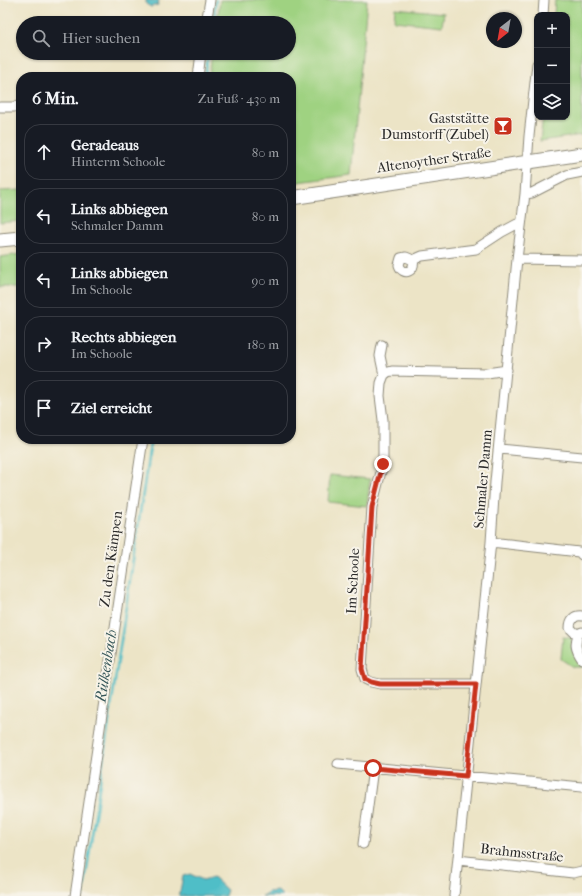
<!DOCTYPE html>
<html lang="de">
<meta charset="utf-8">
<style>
:root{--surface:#171b24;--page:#242831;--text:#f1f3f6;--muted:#9ea1a6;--line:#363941}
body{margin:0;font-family:"IM FELL French Canon",serif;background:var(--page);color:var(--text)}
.controls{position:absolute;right:12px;top:12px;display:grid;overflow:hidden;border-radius:8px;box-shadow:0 1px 3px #0004}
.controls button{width:36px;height:36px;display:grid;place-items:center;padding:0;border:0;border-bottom:1px solid var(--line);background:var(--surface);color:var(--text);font:20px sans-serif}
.compass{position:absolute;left:486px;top:12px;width:36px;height:36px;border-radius:50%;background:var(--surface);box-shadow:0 1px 3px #0004;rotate:211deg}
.stop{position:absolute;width:12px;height:12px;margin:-9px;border:3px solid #c8321e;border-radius:50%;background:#fff}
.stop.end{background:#c8321e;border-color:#fff;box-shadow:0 1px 4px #0008}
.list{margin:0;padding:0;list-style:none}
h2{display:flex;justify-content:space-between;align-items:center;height:52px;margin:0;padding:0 16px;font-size:17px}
h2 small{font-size:13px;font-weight:400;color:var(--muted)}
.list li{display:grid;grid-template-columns:26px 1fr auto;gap:12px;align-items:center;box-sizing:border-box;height:56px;margin:0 8px 8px;padding:0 8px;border:1px solid var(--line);border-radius:16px}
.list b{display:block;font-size:15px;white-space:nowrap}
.list p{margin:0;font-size:13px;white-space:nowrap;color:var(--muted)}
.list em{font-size:13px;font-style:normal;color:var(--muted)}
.icon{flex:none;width:22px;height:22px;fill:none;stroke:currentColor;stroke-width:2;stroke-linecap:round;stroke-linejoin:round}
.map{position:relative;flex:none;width:582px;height:896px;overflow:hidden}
.search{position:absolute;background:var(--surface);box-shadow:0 1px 3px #0004;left:16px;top:16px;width:280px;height:44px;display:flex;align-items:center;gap:10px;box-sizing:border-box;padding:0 14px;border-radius:22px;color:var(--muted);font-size:15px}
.panel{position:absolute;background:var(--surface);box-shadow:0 1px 3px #0004;left:16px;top:72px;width:280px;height:372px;border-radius:16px}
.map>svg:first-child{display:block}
.green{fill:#9fd281;stroke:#657e56}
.water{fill:#50bec7;stroke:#3e7479}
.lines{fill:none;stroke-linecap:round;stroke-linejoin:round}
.stream{stroke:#50bec7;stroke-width:2.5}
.street-casing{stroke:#8c8878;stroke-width:11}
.secondary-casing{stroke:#8c8878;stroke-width:15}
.street{stroke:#fff;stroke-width:9}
.secondary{stroke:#fff;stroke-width:13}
.route{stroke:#c8321e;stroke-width:5}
.labels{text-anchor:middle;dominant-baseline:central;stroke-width:4;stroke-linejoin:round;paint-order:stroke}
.poi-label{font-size:14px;fill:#2b2b2b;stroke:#f7f3e8;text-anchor:end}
.street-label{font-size:14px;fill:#2b2b2b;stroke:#f7f3e8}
.water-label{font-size:15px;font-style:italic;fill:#36575a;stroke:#f7f3e8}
</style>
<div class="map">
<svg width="582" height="896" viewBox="0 0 582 896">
<rect width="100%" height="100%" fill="#f7f3e8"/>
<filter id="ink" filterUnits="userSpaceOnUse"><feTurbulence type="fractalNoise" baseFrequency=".025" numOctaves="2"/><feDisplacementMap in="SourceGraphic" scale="8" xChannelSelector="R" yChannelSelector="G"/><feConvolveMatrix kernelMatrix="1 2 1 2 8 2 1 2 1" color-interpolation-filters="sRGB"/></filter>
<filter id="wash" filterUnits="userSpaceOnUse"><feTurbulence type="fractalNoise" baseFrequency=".012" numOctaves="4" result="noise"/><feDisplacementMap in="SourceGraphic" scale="16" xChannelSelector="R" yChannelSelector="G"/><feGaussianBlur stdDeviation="0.9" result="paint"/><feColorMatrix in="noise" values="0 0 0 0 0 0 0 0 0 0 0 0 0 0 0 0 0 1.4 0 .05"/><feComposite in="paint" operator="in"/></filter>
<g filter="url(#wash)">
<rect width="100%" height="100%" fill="#ece4c6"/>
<!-- green -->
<path class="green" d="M220,0H367L351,175L291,183V77H209L212,53H289V23H217Z
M555,0H582V135L540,141L543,117H567V15H554Z
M395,8L444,13L442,26L394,21Z
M21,190V221L0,223V191Z
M21,254V287H0V257Z
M330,475L370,479L367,506L328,502Z
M563,637L572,638V650L582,663V667H573L561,659Z"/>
<!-- water -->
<path class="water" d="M146,0H159L158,5L151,7L146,4Z
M190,874L203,880L213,877L227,890L225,896H179L183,876Z
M278,891L283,896H262L268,892Z"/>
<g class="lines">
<!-- stream -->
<path class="stream" d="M213,23L216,0
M205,77L208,53
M83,896L151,439"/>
</g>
</g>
<g filter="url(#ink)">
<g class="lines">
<defs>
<path id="street" d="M543,15L544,0
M206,23L210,0
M198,77L201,53
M0,107H14L21,104
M525,194L532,193L567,175L582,172
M517,259L582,260
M413,260L406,257L401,258L399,265C403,277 416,271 413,260L422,256L476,249L502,232L517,224L521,225
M382,345L380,356L384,375
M500,449L582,457
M491,542L579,552L582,555
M582,616C574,615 570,620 570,628L574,632L578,634L582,632
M578,634C575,644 575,649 582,659
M476,684H380L371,682L365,679L362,669L372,507L383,464V420L380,396L381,383L384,375L388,372L392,371L487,373L507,370
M338,764L582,787
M363,844L373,768
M458,860L573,873L582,871
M75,896L143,439
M454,896L491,542L495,482L517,259L525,194L529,136L537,64"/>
<path id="secondary" d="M291,198L582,154
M0,240L21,238"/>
</defs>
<!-- street casing -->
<use href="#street" class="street-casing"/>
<!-- secondary casing -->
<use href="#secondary" class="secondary-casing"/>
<!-- street -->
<use href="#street" class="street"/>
<!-- secondary -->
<use href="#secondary" class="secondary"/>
</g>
</g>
<g class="lines" filter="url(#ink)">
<!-- route -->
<path class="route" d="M373,768L466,776L476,684H380L371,682L365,679L362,669L372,507L383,464"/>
</g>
<!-- icons -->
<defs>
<symbol id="bar-square" viewBox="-11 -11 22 22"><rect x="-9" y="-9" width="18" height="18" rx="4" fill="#c8321e" stroke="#f7f3e8"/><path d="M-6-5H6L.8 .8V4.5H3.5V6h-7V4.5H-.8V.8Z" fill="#fff"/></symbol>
</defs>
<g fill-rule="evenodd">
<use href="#bar-square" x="492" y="115" width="22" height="22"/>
</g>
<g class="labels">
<!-- poi labels -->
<g class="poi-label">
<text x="489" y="118">Gaststätte<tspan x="489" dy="16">Dumstorff (Zubel)</tspan></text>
</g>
<!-- street labels -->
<g class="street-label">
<text transform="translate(434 160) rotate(-8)">Altenoyther Straße</text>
<text transform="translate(483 479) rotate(-85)">Schmaler Damm</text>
<text transform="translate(111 559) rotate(-82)">Zu den Kämpen</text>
<text transform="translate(353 581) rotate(-87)">Im Schoole</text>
<text transform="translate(522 853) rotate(6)">Brahmsstraße</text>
</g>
<!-- water labels -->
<g class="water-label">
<text transform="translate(106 666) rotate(-81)">Rülkenbach</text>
</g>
</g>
</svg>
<div class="controls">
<button>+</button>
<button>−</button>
<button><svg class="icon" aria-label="layers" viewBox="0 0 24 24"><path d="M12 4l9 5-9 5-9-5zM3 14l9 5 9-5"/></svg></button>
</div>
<svg class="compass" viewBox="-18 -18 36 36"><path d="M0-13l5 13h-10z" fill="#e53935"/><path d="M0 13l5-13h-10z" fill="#9ea1a6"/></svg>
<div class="stop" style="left:373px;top:768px"></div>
<div class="stop end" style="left:383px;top:464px"></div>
<div class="search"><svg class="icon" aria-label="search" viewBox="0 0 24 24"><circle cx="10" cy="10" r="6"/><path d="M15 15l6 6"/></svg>Hier suchen</div>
<section class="panel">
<h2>6 Min.<small>Zu Fuß · 430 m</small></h2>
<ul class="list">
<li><svg class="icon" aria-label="ahead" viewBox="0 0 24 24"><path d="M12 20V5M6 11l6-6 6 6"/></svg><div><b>Geradeaus</b><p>Hinterm Schoole</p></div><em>80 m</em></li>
<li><svg class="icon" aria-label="left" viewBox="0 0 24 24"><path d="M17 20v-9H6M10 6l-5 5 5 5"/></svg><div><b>Links abbiegen</b><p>Schmaler Damm</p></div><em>80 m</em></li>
<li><svg class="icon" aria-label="left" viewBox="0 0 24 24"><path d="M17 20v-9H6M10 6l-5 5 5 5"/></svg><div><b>Links abbiegen</b><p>Im Schoole</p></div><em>90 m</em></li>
<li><svg class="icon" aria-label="right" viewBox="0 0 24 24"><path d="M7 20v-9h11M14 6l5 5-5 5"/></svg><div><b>Rechts abbiegen</b><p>Im Schoole</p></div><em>180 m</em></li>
<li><svg class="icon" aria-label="arrive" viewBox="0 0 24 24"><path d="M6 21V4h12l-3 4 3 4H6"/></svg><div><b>Ziel erreicht</b></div></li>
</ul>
</section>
</div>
